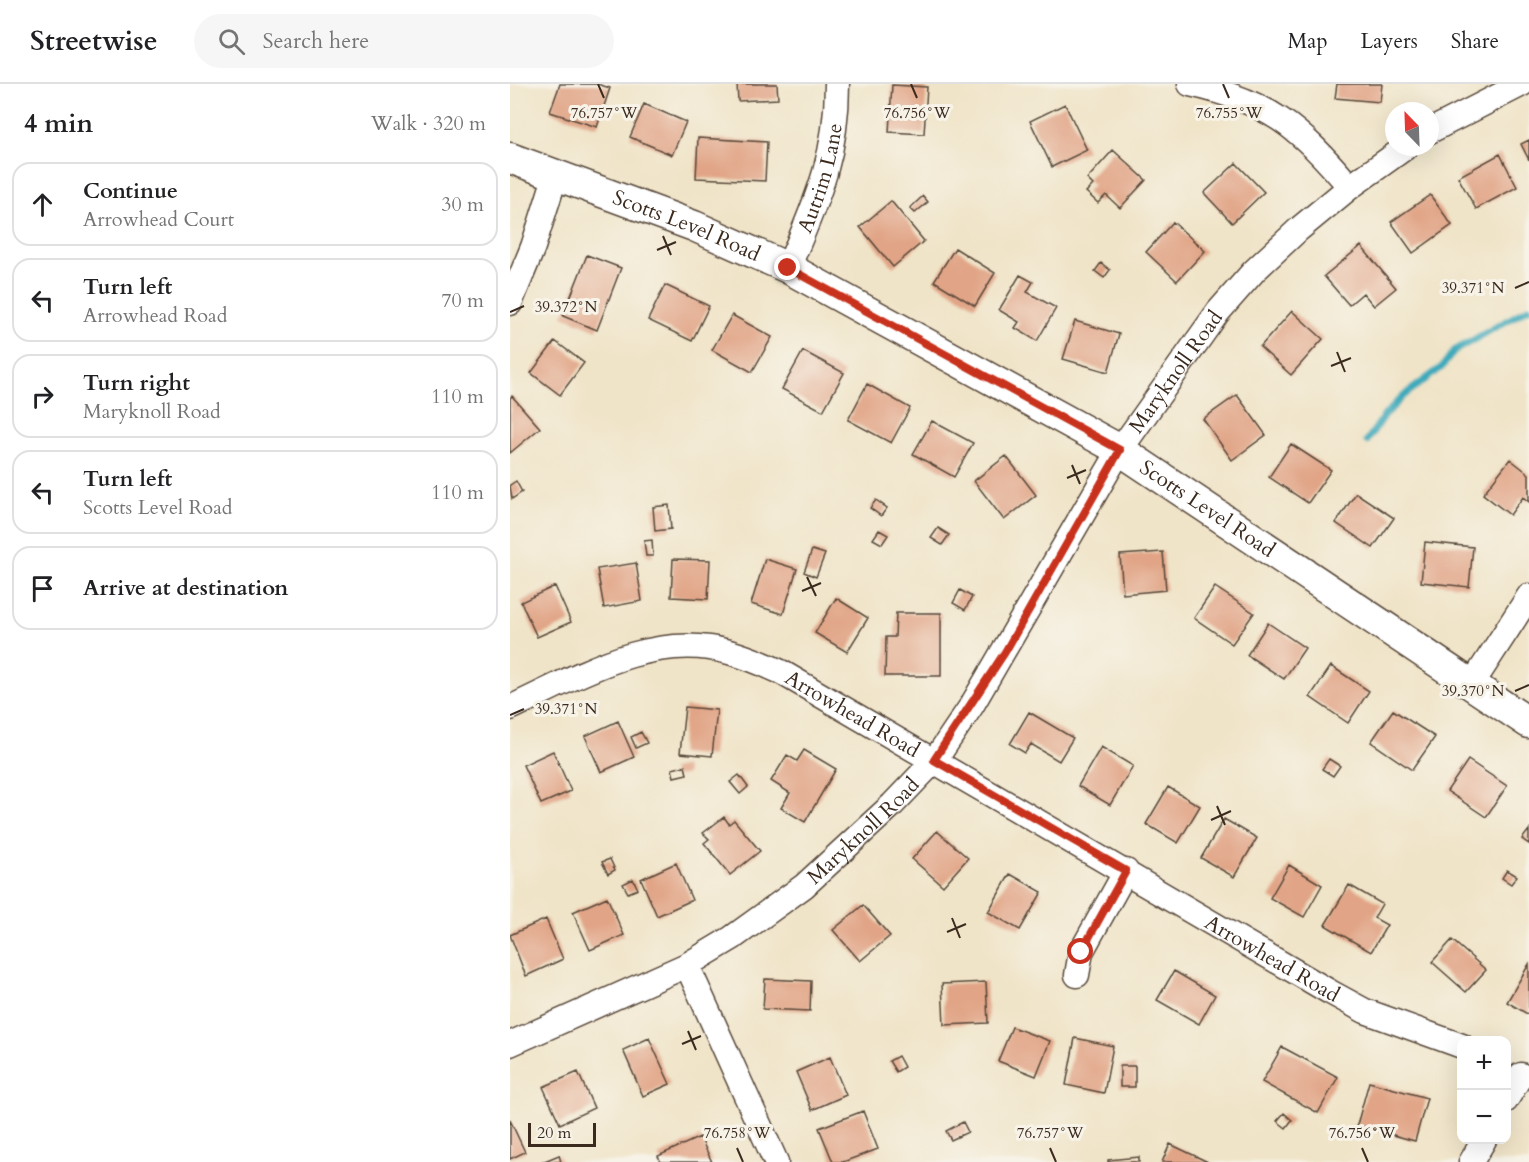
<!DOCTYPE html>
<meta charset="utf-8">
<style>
:root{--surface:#fff;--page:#f6f6f6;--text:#202124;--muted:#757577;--line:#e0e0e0}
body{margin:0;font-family:Cardo,serif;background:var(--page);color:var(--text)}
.controls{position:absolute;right:18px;bottom:18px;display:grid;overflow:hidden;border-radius:12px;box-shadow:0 6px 24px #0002}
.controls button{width:54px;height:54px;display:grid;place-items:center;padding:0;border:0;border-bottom:2px solid var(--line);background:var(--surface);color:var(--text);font:30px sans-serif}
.compass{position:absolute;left:875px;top:18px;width:54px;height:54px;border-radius:50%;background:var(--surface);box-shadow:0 6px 24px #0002;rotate:337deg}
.scale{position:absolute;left:18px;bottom:15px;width:68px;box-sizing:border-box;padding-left:6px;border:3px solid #3b2a1e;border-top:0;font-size:16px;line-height:21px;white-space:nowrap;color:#3b2a1e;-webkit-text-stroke:4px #f7f3e8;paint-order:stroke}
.stop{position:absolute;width:18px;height:18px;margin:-14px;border:4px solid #c8321e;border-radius:50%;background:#fff}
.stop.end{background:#c8321e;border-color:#fff;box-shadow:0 2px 6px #0008}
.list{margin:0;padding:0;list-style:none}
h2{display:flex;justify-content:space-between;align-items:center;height:78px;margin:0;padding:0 24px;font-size:26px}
h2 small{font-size:20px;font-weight:400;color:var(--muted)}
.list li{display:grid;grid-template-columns:39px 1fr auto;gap:18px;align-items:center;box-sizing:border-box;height:84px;margin:0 12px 12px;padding:0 12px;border:2px solid var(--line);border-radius:18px}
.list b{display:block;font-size:22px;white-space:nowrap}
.list p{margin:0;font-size:20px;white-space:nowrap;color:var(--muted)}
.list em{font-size:20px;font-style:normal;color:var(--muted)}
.icon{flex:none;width:33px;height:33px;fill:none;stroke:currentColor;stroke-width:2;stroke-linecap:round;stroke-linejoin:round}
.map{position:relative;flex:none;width:1019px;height:1078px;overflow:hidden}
header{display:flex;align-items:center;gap:36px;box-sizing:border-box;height:84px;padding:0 30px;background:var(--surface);border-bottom:2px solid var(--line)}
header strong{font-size:28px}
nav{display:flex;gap:33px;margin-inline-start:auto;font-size:21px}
.search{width:420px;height:54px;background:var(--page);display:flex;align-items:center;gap:15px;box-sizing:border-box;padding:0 21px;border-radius:33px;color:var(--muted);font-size:22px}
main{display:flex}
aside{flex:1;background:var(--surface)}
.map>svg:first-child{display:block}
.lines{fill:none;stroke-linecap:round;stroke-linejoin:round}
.stream{stroke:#3caabb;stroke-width:7}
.building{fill:#e1a486}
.minor-casing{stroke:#564638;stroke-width:27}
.tertiary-casing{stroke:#564638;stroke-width:33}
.minor{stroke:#fff;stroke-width:24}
.tertiary{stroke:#fff;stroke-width:30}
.route{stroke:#c8321e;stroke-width:8}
.ticks{fill:none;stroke:#3b2a1e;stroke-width:2}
.labels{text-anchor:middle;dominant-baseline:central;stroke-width:6;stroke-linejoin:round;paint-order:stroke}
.street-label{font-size:21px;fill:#3b2a1e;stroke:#f7f3e8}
.ticks-label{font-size:15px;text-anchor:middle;fill:#3b2a1e;stroke:#f7f3e8;stroke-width:6;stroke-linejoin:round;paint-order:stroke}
</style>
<header>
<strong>Streetwise</strong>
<div class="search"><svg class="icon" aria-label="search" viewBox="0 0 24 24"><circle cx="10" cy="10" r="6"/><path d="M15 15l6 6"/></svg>Search here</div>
<nav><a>Map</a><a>Layers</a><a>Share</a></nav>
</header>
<main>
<aside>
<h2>4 min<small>Walk · 320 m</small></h2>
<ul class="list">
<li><svg class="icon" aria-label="ahead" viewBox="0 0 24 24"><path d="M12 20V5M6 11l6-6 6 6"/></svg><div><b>Continue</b><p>Arrowhead Court</p></div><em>30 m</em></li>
<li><svg class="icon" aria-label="left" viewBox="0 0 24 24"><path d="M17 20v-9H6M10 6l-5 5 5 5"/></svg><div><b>Turn left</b><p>Arrowhead Road</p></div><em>70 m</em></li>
<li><svg class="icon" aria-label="right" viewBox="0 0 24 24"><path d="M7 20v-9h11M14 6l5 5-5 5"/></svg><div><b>Turn right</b><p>Maryknoll Road</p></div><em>110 m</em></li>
<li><svg class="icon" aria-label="left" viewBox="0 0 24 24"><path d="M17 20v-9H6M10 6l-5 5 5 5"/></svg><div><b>Turn left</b><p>Scotts Level Road</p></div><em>110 m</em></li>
<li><svg class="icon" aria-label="arrive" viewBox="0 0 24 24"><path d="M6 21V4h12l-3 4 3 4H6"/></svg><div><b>Arrive at destination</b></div></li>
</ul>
</aside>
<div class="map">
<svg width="1019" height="1078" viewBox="0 0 1019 1078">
<rect width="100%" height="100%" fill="#f7f3e8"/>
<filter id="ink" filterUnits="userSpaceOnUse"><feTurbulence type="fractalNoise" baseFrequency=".0167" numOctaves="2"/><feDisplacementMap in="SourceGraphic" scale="12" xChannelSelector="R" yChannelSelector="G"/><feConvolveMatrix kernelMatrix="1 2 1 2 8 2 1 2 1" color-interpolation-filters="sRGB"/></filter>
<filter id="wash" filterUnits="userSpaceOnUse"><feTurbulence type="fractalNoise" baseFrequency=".008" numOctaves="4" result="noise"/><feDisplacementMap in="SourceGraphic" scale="24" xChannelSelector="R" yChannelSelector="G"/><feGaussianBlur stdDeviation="1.35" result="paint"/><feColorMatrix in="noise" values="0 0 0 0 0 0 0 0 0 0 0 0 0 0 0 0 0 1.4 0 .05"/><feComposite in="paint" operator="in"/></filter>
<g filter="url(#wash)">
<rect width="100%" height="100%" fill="#f0e4c8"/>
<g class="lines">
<!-- stream -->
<path class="stream" d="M857,357L874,332L892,313L932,283L944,267L1019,224"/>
</g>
<g id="blocks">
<!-- building -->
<path class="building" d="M50,0H87L100,4L87,43L40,28Z
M227,0H267L268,15L228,17Z
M827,0H872L870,18L825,14Z
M382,1L417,3L414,50L379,48Z
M134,20L176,38L162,71L120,53Z
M555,20L577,66L542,83L520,37Z
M188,54L257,58L255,97L186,94Z
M1019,56V76L1011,60Z
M603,66L636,96L610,124L596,111L588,119L576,108L583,101L577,95Z
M990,70L1007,103L966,125L948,93Z
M726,79L754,108L722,139L694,109Z
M920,111L942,141L903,169L881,138Z
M413,112L418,118L405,129L400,124Z
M381,117L414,157L383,183L350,143Z
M663,138L695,167L667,197L636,168Z
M851,162L886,204L864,222L853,209L839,221L814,192Z
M445,164L485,189L465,222L424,197Z
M77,171L111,184L87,246L53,232Z
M591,179L600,186L594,194L585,187Z
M510,191L523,198L517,208L546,224L527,257L505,244L509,238L489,226Z
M155,201L199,222L182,257L138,236Z
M782,227L813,255L781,291L750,263Z
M222,231L262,253L242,288L202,266Z
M565,237L609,250L598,288L553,275Z
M45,257L74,279L50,311L21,289Z
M293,267L334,289L313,327L272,305Z
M357,300L400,324L381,359L338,336Z
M727,311L756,351L722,376L693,335Z
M2,312L30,344L0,369V314Z
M422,337L463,359L444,393L403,370Z
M781,360L821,386L798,419L759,393Z
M496,372L526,411L494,436L464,397Z
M1000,375L1019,390V418L1013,413L1000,431L973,410Z
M6,397L12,408L2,415L0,401Z
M846,409L884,434L863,464L826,439Z
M366,416L377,424L371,432L360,424Z
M159,421L161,445L145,447L143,423Z
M428,444L439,451L432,461L421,454Z
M369,446L378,451L372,460L363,455Z
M142,456L143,472H136L134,457Z
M915,458L963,463L959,503L911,498Z
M302,466L315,470L306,493L294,488Z
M653,468L656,506L613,510L610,471Z
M163,475L200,476L198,515L161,513Z
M255,475L287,485L273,530L241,520Z
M126,479L132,517L94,524L87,485Z
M45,502L61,538L27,553L11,518Z
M705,503L744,529L722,560L684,534Z
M450,506L462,513L455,526L443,519Z
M326,514L358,534L337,568L305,549Z
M386,529H431V592H375L376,553H385Z
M758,539L795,564L774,595L737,571Z
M821,582L859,607L838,639L800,613Z
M175,623L207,626L202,672L170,669Z
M883,626L925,653L902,686L861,658Z
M519,628L563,654L549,677L521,660L515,669L500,660Z
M108,637L124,673L91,688L75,652Z
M131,648L137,659L126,664L121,653Z
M591,663L623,682L600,721L568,702Z
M294,666L326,685L295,738L271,724L280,709L261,697L277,671L287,677Z
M43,667L61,707L31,720L13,681Z
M819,675L830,682L823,692L812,685Z
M958,676L997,702L976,733L937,707Z
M175,682L177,690L164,693L162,685Z
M229,691L238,703L230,710L220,698Z
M658,703L690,722L668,759L636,740Z
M214,733L219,740L224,736L250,767L220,791L194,759L199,755L193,749Z
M714,735L747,754L724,793L691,774Z
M1019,746V760L1012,755Z
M427,747L458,774L433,802L402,775Z
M100,775L105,786L98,790L92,778Z
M166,779L182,816L147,832L131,795Z
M779,781L812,801L794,833L760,814Z
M997,786L1007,792L1001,800L992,794Z
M500,790L532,808L510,846L478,828Z
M123,795L128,805L118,809L113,800Z
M839,801L872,820L864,834L877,841L861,868L815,841Z
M97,813L114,851L80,866L63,828Z
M353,821L380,852L350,877L323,846Z
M36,835L53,875L16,892L0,851Z
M942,856L976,886L956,908L922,878Z
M1019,880V931L997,918Z
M664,887L705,911L689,940L647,916Z
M255,895L301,897L300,927L253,925Z
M476,898L478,939L434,941L432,900Z
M502,943L540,957L526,992L488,977Z
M139,954L160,1000L133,1012L113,966Z
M565,954L603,962L594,1009L556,1001Z
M772,963L828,993L808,1029L752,998Z
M388,972L394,983L386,988L379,977Z
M320,973L336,1011L302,1026L286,988Z
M610,982H625V1003H610Z
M68,988L84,1024L50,1040L33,1003Z
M859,998L917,1014L905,1057L847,1041Z
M353,1027L368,1065L333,1078H323L309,1044Z
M774,1029L782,1036L776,1044L767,1037Z
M0,1036L15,1068L0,1075Z
M453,1038L458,1048L441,1056L436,1047Z
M190,1053L202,1078H151L148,1072Z
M660,1060L698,1078H652Z
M49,1071L51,1078H32Z
M629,1073V1078H598V1076Z"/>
</g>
</g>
<g filter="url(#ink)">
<use href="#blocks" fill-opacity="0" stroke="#564638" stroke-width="1.5"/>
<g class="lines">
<defs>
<g id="minor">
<path d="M680,0C758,17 789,43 840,103"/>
<path d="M920,47L1012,0"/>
<path id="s1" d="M278,184C306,118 327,74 327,0"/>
<path d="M0,219L23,163L46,90"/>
<path d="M962,600L1019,512"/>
<path id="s2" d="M0,624C67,593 142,546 219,568C237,573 254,580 271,588L820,908L855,927L952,962"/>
<path d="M177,881L266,1078"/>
<path d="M567,891L571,868L616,787"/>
<path id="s3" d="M0,960L177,881L222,854L294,802L382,721L425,676L462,621L610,366L708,228L744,187L789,145L840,103L896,63"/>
<path d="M996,1016L1011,991"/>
<path d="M961,1078L974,1056"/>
</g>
<g id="tertiary">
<path id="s4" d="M0,74L184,142L278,184L610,366L1019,639"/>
</g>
</defs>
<!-- minor casing -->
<use href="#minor" class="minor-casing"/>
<!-- tertiary casing -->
<use href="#tertiary" class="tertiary-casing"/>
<!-- minor -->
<use href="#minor" class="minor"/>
<!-- tertiary -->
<use href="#tertiary" class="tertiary"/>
</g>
</g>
<g class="lines" filter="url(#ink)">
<!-- route -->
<path class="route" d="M278,184L610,366L495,568L424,676L616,787L571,868"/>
</g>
<!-- ticks -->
<path class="ticks" d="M88,0L94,14M401,0L407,14M713,0L719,14M153,152L161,171M147,166L166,158M1005,204L1019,198M0,228L14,222M827,268L835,288M821,282L841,274M562,381L570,400M557,394L576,386M297,493L306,512M292,507L311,499M1005,607L1019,601M0,631L14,625M707,722L715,741M701,736L721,727M442,834L450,854M437,848L456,840M178,947L186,966M172,960L191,952M227,1064L233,1078M540,1064L546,1078M852,1064L858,1078"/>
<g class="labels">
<!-- street labels -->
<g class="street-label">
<text stroke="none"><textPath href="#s1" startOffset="96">Autrim Lane</textPath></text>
<text stroke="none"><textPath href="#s4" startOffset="189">Scotts Level Road</textPath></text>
<text stroke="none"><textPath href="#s3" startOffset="974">Maryknoll Road</textPath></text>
<text stroke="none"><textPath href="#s4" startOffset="783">Scotts Level Road</textPath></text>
<text stroke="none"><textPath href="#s2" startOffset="370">Arrowhead Road</textPath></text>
<text stroke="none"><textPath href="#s3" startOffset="416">Maryknoll Road</textPath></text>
<text stroke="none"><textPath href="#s2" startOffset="856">Arrowhead Road</textPath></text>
</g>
</g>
<g class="ticks-label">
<text x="94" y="34">76.757°W</text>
<text x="407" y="34">76.756°W</text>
<text x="719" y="34">76.755°W</text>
<text x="963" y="209">39.371°N</text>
<text x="56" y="228">39.372°N</text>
<text x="963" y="612">39.370°N</text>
<text x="56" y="630">39.371°N</text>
<text x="227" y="1054">76.758°W</text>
<text x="540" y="1054">76.757°W</text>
<text x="852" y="1054">76.756°W</text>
</g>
</svg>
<div class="controls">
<button>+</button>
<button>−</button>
</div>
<svg class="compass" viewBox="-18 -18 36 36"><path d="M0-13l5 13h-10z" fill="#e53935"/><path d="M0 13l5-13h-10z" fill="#757577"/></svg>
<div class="scale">20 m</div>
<div class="stop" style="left:571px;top:868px"></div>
<div class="stop end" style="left:278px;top:184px"></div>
</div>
</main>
